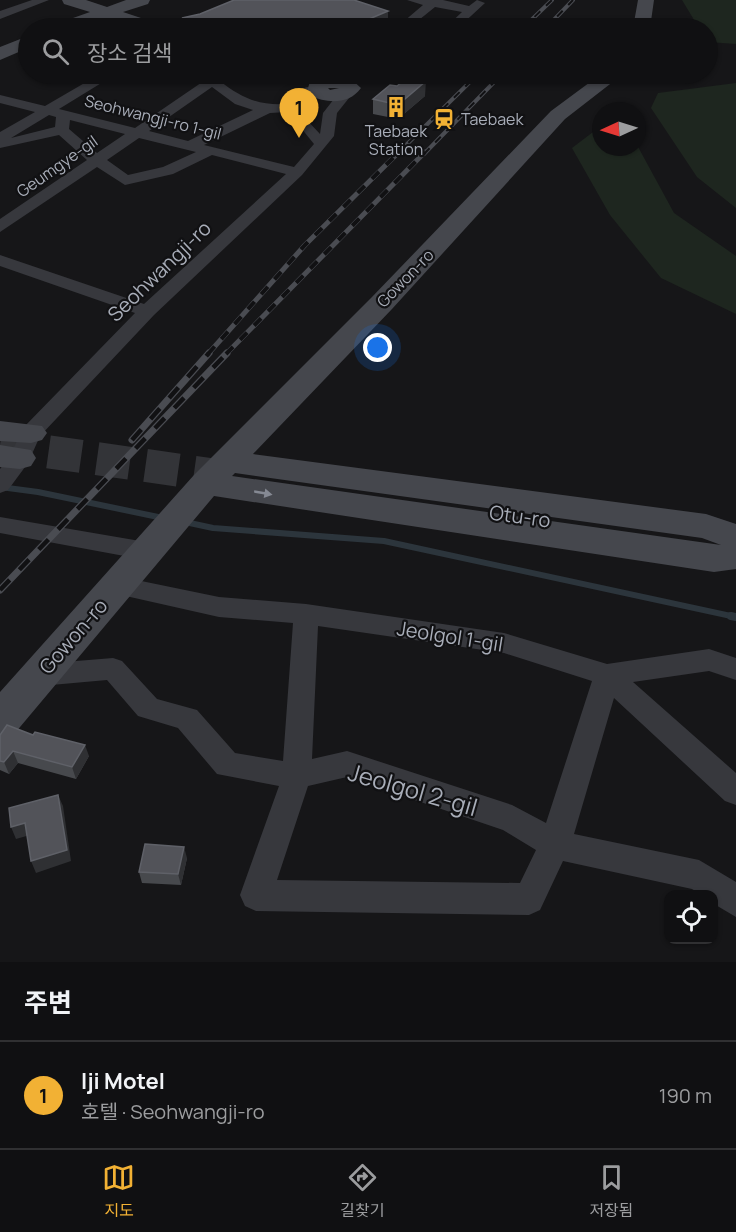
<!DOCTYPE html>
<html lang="ko">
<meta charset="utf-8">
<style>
:root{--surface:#101012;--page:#1e1e20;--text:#f1f3f6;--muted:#9c9d9f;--line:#303032;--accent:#f2b134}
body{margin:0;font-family:Manrope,"Noto Sans KR",sans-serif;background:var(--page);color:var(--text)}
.controls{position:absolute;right:18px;bottom:18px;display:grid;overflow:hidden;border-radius:12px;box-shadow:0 2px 4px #0004}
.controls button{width:54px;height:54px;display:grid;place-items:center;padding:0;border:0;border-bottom:2px solid var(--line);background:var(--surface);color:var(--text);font:30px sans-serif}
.compass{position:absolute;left:592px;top:102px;width:54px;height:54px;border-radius:50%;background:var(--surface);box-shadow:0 2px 4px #0004;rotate:266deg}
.you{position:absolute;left:378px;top:348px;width:21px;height:21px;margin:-15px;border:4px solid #fff;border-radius:50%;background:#1a73e8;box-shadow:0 0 0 9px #1a73e833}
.badge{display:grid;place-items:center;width:39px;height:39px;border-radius:50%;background:var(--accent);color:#111;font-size:20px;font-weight:700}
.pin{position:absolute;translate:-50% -50px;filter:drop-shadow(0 2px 3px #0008)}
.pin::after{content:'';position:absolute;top:32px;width:21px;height:18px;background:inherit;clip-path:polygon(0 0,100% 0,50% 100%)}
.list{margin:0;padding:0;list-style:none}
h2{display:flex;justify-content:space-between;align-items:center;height:78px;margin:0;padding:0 24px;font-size:26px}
h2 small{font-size:20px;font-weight:400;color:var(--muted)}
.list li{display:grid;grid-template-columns:39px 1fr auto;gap:18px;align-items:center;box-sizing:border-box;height:108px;padding:0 24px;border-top:2px solid var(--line)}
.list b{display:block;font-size:22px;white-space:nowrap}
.list p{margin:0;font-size:20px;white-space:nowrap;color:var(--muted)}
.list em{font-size:20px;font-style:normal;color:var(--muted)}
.icon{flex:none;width:33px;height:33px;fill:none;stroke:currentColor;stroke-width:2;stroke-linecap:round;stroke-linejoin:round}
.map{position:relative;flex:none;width:736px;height:962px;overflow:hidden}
.search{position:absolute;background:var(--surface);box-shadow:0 2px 4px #0004;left:18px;right:18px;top:18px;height:66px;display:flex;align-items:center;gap:15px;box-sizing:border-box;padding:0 21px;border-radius:33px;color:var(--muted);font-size:22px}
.sheet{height:186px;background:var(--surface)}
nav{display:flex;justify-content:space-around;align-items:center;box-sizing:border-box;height:84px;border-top:2px solid var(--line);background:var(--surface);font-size:16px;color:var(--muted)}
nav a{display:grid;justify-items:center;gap:3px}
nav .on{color:var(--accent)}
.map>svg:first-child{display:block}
.green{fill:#1e261f}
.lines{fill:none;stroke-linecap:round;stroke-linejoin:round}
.stream-far1{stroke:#2c353c;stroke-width:6}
.stream{stroke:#2c353c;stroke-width:8}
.secondary-tunnel{stroke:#333438;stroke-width:33;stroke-dasharray:33 16;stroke-linecap:butt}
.street{fill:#37383d;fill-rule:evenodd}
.secondary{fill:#45474d;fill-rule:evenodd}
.rail-far2-casing{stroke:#4a4c52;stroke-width:4}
.rail-far1-casing{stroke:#4a4c52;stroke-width:5}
.rail-casing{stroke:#4a4c52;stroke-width:7}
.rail-far2{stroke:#111113;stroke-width:2;stroke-dasharray:8;stroke-linecap:butt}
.rail-far1{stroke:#111113;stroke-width:4;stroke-dasharray:10;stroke-linecap:butt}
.rail{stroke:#111113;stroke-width:4.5;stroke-dasharray:14;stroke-linecap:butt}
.wall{fill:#47494d}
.shaded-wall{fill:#2f3033}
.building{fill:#525359;stroke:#5f6168;stroke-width:1.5}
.oneway{fill:#858993}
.labels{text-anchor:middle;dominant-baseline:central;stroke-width:4.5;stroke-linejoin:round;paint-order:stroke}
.far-street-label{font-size:16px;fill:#a8adb8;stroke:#111113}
.far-poi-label{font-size:16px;fill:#a8adb8;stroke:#111113;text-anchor:start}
.street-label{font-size:20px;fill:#a8adb8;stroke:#111113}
.near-street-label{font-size:24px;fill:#a8adb8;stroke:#111113}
</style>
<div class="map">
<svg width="736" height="962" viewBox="0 0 736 962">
<rect width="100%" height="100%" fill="#161618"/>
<!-- green -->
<path class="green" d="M682,0H736V44L708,42V28H699Z
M736,83V208L697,177L651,108L658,93Z
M601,126V147L637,145L674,213L736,256V314L661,278L610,215L572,148Z"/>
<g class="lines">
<!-- stream-far1 -->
<path class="stream-far1" d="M0,487L38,492L163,518
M185,522L213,528L384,541L736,617"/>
<!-- stream -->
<path class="stream" d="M731,616L736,617"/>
<!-- secondary-tunnel -->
<path class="secondary-tunnel" d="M0,445L242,479"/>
<!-- street -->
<path class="street" d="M32,0H49L0,19V11Z
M407,0H443L469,6L477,0L485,3L458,28H445L462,12L435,7L409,28H396L423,5Z
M100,74H116L59,109L135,128L214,74H228L220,81C241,98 260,106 287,104C290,91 308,84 321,87V93L307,96L300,106L306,119L320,134L323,113L341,90H351L353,93L337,113L334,136L302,175L154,315L40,436L28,463L8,490L0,493V469L10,456L23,428L135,313L0,266V255L144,304L286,174L212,155L173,174L125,185L97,167L0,232V219L87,160L59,135L0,148V132L35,112L0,103V95L45,106ZM212,87L235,104L253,110L188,141L149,131ZM288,112L314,144L294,167L204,145L270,113ZM49,115L56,117L55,127L11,138ZM70,120L125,134L97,153L69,129ZM139,138L196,152L163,167L128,175L107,160Z
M291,74H307L297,79L292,78Z
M357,74H384L377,78L337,85L330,81L332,78Z
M0,517L146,542L155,545L158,551L155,557L146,560L0,533Z
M117,576L219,597L306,604L504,633L607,664L709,649L736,658V680L709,671L633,682L736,773V805L725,801L614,698L574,834L699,860L736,882V917L714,904V894H700L692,889L563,861L540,910L529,915L256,911L245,906L240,895L279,786L217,774L178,728L138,716L107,680L40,686L30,683L27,675L30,667L40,664L113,658L122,661L157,699L197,710L235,753L283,761L293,623L219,617L108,592L105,585L108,578ZM318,626L504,653L592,681L546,823L512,805L347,751L312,759ZM347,777L503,830L536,850L520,883L277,880L308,786Z"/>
<!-- secondary -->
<path class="secondary" d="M62,0H86L107,7L126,0H150L148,4L123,12L159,24L162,28H137L107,18L77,28H54L56,24L90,12L64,4Z
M638,0H654L650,28H633Z
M28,36V48L0,60V47Z
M601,74H623L565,119L392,309L253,454L706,514L736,524V569L714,572L214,496L15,733L0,739V692L194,475L372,297L551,111ZM235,473L702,538L721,545L232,476Z
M326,76L350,78L361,88C349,105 327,103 310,96L307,92L310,81ZM328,88H339L330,90Z
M0,421L42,426L47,433L42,440L31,443L0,441Z
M0,445L31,450L36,458L31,466L20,469L0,467Z"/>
<defs>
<path id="rail-far2" d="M523,28L552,0
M546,28L573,0
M397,154L478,74
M424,154L502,74"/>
<path id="rail-far1" d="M208,354L305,245L399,152
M226,354L425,152"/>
<path id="rail" d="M132,440L209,353
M0,590L227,353"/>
</defs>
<!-- rail-far2 casing -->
<use href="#rail-far2" class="rail-far2-casing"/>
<!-- rail-far1 casing -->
<use href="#rail-far1" class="rail-far1-casing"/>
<!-- rail casing -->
<use href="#rail" class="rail-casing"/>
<!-- rail-far2 -->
<use href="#rail-far2" class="rail-far2"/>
<!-- rail-far1 -->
<use href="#rail-far1" class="rail-far1"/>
<!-- rail -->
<use href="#rail" class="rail"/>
</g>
<!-- wall -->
<path class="wall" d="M182,18L388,27L385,28H183Z
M425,96L398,119L373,114V99Z
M0,735L89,756L76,779L18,763L9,774L0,770Z
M187,858L181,885L142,883L139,872Z"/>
<!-- shaded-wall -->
<path class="shaded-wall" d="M388,11V27L385,28H348Z
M426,81L425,96L398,119V105Z
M85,745L89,756L76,779L72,767Z
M13,751L18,763L9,774L4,762Z
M58,795L63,806L71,861L36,873L31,861Z
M25,823L30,835L16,839L11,827Z
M184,847L187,858L181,885L178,874Z"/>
<!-- building -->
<path class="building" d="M234,0H354L388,11L348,28H218L182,18L200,14Z
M407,78L426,81L398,105L373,99L390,85L397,86Z
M7,725L33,735L35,732L85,745L72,767L13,751L4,762L0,761V735Z
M58,795L67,850L31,861L25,823L11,827L9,808Z
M145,844L184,847L178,874L139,872Z"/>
<!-- one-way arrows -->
<defs><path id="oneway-solid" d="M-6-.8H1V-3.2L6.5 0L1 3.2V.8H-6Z" transform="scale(1.5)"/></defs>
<use class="oneway" href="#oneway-solid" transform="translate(263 493) rotate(10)"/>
<!-- icons -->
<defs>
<symbol id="building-bare" viewBox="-9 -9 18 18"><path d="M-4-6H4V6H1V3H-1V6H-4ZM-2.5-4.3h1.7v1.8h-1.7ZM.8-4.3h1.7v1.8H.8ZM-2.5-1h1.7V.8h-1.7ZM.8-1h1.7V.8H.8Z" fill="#f2b134" stroke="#111113" stroke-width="2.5" paint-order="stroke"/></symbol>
<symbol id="station-bare" viewBox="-9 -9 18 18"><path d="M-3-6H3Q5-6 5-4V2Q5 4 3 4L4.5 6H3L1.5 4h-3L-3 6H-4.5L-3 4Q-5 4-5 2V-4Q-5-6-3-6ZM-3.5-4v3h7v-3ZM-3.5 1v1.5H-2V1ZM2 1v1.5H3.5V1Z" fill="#f2b134" stroke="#111113" stroke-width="2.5" paint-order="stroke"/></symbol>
</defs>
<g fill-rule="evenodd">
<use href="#building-bare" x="381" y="92" width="30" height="30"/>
<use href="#station-bare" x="429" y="104" width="30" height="30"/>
</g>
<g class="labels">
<!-- far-street labels -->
<g class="far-street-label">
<text transform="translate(153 117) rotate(14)">Seohwangji-ro 1-gil</text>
<text transform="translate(57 166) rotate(-35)">Geumgye-gil</text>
<text transform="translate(405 278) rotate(-46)">Gowon-ro</text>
</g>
<!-- far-poi labels -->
<g class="far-poi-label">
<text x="461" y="119">Taebaek</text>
<text x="396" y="131" text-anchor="middle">Taebaek<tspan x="396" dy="18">Station</tspan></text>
</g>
<!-- street labels -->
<g class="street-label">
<text transform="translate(159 271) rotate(-44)">Seohwangji-ro</text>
<text transform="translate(520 516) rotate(8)">Otu-ro</text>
<text transform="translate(73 636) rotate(-49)">Gowon-ro</text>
<text transform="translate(450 636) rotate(9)">Jeolgol 1-gil</text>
</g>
<!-- near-street labels -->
<g class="near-street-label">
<text transform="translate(413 789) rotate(16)">Jeolgol 2-gil</text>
</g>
</g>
</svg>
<div class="controls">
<button><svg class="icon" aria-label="locate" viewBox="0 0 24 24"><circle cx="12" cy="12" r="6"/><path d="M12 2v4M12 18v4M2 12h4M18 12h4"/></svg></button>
</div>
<svg class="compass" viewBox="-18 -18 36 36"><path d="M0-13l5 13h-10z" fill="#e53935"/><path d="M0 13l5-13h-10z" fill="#9c9d9f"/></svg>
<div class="you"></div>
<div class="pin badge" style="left:299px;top:138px">1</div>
<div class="search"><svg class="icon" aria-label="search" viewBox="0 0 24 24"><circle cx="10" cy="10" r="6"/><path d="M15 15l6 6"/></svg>장소 검색</div>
</div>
<section class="sheet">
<h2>주변<small></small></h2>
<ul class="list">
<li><span class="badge">1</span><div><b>Iji Motel</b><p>호텔 · Seohwangji-ro</p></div><em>190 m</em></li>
</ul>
</section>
<nav>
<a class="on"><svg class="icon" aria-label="map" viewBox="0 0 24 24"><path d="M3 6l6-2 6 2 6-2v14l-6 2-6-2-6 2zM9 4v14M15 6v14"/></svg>지도</a>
<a><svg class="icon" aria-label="directions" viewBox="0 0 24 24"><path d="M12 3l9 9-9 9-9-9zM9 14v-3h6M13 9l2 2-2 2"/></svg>길찾기</a>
<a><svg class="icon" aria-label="saved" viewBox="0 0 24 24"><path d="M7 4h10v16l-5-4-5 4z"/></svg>저장됨</a>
</nav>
